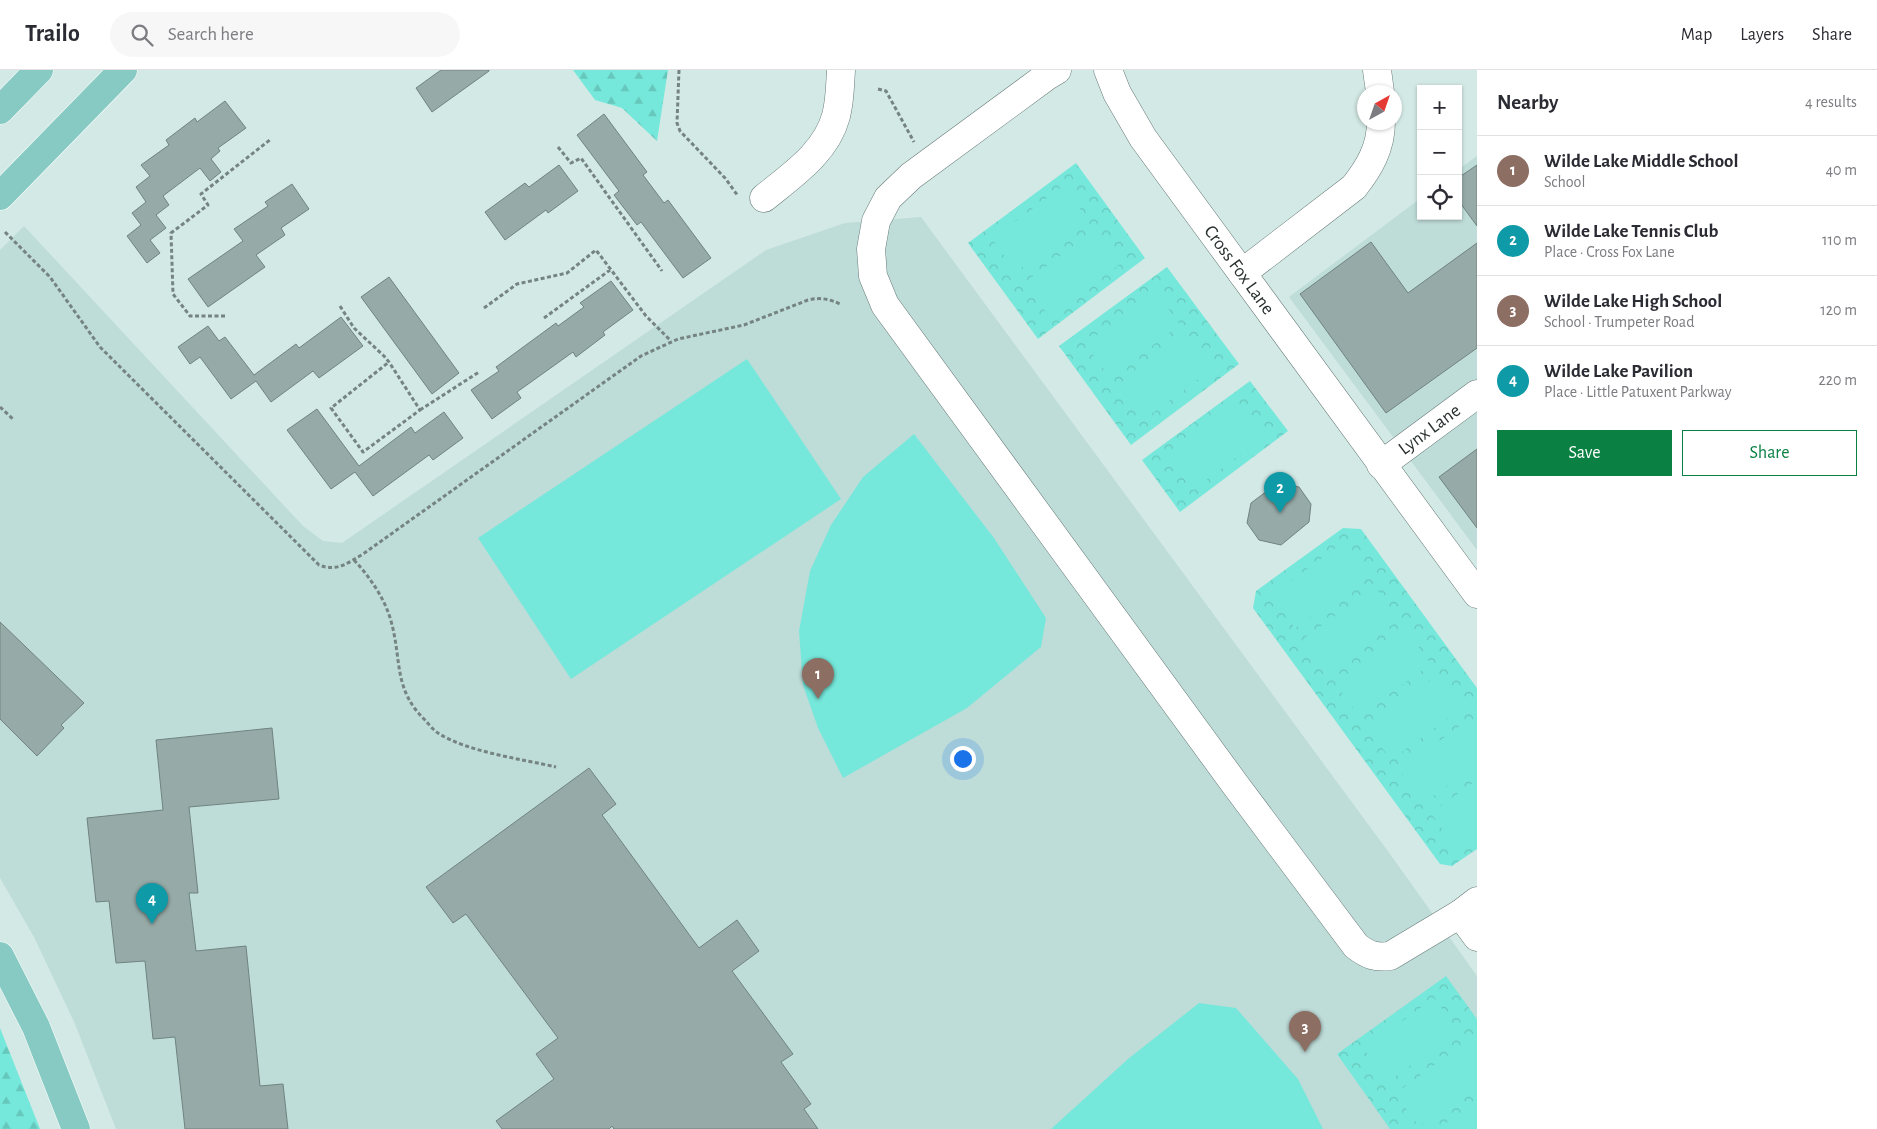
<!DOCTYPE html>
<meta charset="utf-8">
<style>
:root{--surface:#fff;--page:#f7f7f7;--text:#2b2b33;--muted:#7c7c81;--line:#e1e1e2;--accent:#0b8043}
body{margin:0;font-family:"Alegreya Sans",sans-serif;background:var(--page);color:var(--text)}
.controls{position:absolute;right:15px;top:15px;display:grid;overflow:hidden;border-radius:0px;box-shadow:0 1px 4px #0004}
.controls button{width:45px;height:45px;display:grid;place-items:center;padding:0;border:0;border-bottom:1px solid var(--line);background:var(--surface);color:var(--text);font:25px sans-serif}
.compass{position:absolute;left:1357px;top:15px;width:45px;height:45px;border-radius:50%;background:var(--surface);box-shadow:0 1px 4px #0004;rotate:40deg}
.you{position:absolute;left:962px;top:688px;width:18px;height:18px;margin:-12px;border:4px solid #fff;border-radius:50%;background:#1a73e8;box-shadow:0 0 0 8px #1a73e833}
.badge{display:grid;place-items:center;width:32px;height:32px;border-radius:50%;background:var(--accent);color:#fff;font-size:16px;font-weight:700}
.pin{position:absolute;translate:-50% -41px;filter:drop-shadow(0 1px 2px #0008)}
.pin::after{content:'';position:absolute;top:26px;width:18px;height:15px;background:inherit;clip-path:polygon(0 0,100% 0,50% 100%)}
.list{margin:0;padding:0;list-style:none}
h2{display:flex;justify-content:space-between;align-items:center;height:65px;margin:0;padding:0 20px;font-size:21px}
h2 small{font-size:16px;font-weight:400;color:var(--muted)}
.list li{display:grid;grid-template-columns:32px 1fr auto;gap:15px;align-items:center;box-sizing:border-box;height:70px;padding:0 20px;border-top:1px solid var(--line)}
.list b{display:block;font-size:19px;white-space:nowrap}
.list p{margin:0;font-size:16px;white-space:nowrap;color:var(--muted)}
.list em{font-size:16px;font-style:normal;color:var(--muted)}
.actions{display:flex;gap:10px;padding:15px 20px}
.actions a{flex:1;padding:11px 0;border:1px solid var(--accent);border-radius:0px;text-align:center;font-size:18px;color:var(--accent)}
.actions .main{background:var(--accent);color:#fff}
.icon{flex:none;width:28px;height:28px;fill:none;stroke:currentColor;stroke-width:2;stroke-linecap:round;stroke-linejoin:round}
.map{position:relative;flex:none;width:1477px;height:1059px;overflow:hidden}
header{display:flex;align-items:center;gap:30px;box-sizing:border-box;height:70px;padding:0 25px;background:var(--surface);border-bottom:1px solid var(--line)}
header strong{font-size:24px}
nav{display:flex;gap:28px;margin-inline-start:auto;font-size:18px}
.search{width:350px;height:45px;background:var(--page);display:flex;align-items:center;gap:12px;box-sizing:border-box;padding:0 18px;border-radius:28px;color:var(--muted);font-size:19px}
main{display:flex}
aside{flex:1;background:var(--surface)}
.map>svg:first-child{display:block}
.built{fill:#bedcd8}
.forest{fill:url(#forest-firs)}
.park{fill:url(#park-crowns)}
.pitch{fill:#76e8db}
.building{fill:#96aaa7;stroke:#708380}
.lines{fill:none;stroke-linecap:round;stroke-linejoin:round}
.minor-casing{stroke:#677b78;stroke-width:29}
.major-casing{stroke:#fff;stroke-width:29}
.path{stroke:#758481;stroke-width:3;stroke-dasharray:4 2.5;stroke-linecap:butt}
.minor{stroke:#fff;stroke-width:28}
.major{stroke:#86cac3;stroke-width:28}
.labels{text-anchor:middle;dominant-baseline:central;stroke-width:4.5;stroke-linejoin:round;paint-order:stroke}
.street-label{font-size:19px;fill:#28302f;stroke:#d3e9e5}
</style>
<header>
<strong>Trailo</strong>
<div class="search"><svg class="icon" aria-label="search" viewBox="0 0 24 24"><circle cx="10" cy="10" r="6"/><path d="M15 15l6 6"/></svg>Search here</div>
<nav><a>Map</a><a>Layers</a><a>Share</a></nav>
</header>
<main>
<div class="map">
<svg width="1477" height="1059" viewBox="0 0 1477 1059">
<defs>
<pattern id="forest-firs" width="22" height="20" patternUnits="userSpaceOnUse" patternTransform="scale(1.25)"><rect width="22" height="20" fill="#76e8db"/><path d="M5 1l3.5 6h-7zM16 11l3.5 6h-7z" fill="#66c7bc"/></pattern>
<pattern id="park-crowns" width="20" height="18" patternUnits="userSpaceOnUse" patternTransform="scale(1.25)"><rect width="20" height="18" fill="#76e8db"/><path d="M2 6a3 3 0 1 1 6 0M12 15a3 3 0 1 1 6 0" fill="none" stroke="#66c7bc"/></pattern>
</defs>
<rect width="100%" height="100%" fill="#d3e9e5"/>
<!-- built -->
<path class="built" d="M1477,86V480L1289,227L1421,128V146H1458V100Z
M921,147L1390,784L1477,906V1059H116L75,954L34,867L0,808V180L24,156L303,456L323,471L342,473L766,180L845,153Z"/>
<!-- forest -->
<path class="forest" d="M573,0H668L657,71L622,38L595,30Z
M0,958L40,1059H0Z"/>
<!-- park -->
<path class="park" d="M1076,93L1145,188L1038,269L968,173Z
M1167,197L1239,294L1131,375L1059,276Z
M1250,311L1288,361L1180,442L1142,390Z
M1343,458L1361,459L1477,618V779L1452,796L1440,794L1253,538L1256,521Z
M1446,906L1477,949V1059H1390L1337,984Z"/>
<!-- pitch -->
<path class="pitch" d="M1063,116L1088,150L1016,202L992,169Z
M1095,160L1120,194L1049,246L1024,213Z
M1155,221L1180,255L1110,307L1085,274Z
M1187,265L1212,299L1142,351L1117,318Z
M747,289L841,429L571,609L478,468Z
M1238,334L1263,367L1193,420L1168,387Z
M914,364L994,468L1046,548L1041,577L967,638L843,708L818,658L803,615L799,561L810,501L831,455L863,407Z
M1343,473L1367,506L1295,558L1271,525Z
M1375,517L1399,550L1327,602L1303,569Z
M1407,561L1431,594L1359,646L1335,613Z
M1438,605L1463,637L1391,690L1367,657Z
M1471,648L1477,656V694L1424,733L1399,700Z
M1477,710V761L1455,777L1431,743Z
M1434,928L1458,961L1387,1012L1364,979Z
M1199,933L1236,938L1298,1009L1323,1059H1051L1128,989Z
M1466,972L1477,987V1014L1419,1056L1395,1024Z
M1477,1031V1059H1438Z"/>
<!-- building -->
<path class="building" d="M441,0H489V1L432,42L416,18Z
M225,31L246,58L218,78L220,81L211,89L221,102L210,111L200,98L163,126L169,135L156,145L166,158L150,170L160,183L147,193L127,166L141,155L132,143L146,132L136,117L150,106L141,95L169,75L166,70L195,48L197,52Z
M604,44L647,102L643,105L664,133L668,130L711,188L683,208L641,152L637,155L614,125L619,121L577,65Z
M559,95L578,121L548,143L546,140L505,170L485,142L525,113L529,117Z
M1477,95V156L1458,130V108Z
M292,114L309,139L281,158L285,165L256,185L265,197L208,237L188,209L243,171L234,159L268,136L265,132Z
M1371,172L1408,223L1477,173V278L1386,343L1300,224Z
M389,207L459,303L432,324L361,227Z
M611,211L633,240L603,262L605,265L576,287L573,282L517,322L521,328L492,349L471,320L499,301L496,297L556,253L558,256L584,237L580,233Z
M341,247L363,276L319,308L313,301L271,332L256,311L231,329L200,287L190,294L178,277L208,256L219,271L225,267L254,305L296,274L299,278Z
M317,339L359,396L411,357L415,363L444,342L463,368L433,390L429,385L373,426L355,402L331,419L287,360Z
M1477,379V458L1439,407Z
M1279,412L1299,417L1311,434L1309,452L1281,475L1259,470L1247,453L1251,433Z
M0,552L84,633L61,655L64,658L37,686L0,649Z
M272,658L279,729L189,737L198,823H189L196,881L246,876L260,1016L283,1014L288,1059H185L175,967L153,969L145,891L116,893L109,831L96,832L87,748L163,740L156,670Z
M589,698L616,734L602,745L699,878L737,850L759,881L732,901L793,984L781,992L811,1034L804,1039L818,1059H614L612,1056L609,1059H502L496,1051L554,1009L536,984L558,968L466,844L453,853L426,817Z"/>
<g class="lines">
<defs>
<g id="minor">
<path d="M1057,0L1047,6L911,106L888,128L876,151L871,179L873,206L885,235L1234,713L1356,876C1368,885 1375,888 1390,886L1460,844L1477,831"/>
<path id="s1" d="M1108,0L1117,23L1143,68L1477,524"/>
<path d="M1377,0L1380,22"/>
<path d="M764,128C792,105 826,83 836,46C840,31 840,15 841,0"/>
<path d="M1242,203L1354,117C1369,98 1381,78 1381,52"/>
<path id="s2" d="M1381,395L1477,324"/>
<path d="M1460,844L1477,867"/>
</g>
<path id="major" d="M0,40L39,0
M0,126L123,0
M0,886L36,957L76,1059"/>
</defs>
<!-- minor casing -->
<use href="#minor" class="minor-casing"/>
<!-- major casing -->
<use href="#major" class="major-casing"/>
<!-- path -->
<path class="path" d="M679,0L677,53L680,61L725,108L738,126
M878,19L886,21L914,72
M558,77L571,93L581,88L662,201
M5,162L50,207L100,277L319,495C337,502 348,493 363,484L641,286L678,269L744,255L808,230C821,227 830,229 842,235
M340,236L354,258L384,286L389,292L420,340L363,382L331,338L389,292
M484,238L517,214L567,203L596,180L646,246L671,271
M225,246H190L173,224L171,163L208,135L201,124L271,69
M544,248L610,200
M0,337L13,349
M420,340L479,302
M354,490C370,507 385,529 391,551C402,590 393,619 425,650C429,654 433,660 438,663C467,682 522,689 556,697"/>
<!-- minor -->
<use href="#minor" class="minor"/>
<!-- major -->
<use href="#major" class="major"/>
</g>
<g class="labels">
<!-- street labels -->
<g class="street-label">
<text stroke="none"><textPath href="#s1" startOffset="240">Cross Fox Lane</textPath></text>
<text stroke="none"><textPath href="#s2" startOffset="60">Lynx Lane</textPath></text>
</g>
</g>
</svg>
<div class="controls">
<button>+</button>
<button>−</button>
<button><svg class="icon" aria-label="locate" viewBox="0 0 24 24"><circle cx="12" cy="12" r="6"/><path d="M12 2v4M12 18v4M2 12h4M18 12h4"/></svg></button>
</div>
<svg class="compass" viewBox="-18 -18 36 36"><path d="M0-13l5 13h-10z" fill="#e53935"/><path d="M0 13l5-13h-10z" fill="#7c7c81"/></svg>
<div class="you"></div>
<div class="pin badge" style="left:818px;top:629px;background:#8d6e63">1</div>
<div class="pin badge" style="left:1280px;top:443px;background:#0f9aa8">2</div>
<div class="pin badge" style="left:1305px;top:982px;background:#8d6e63">3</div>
<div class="pin badge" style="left:152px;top:854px;background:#0f9aa8">4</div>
</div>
<aside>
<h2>Nearby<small>4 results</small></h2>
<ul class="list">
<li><span class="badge" style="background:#8d6e63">1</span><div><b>Wilde Lake Middle School</b><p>School</p></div><em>40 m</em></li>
<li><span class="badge" style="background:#0f9aa8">2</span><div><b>Wilde Lake Tennis Club</b><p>Place · Cross Fox Lane</p></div><em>110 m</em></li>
<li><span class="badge" style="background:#8d6e63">3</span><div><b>Wilde Lake High School</b><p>School · Trumpeter Road</p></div><em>120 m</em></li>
<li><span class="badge" style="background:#0f9aa8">4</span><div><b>Wilde Lake Pavilion</b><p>Place · Little Patuxent Parkway</p></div><em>220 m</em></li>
</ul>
<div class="actions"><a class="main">Save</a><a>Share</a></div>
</aside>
</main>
